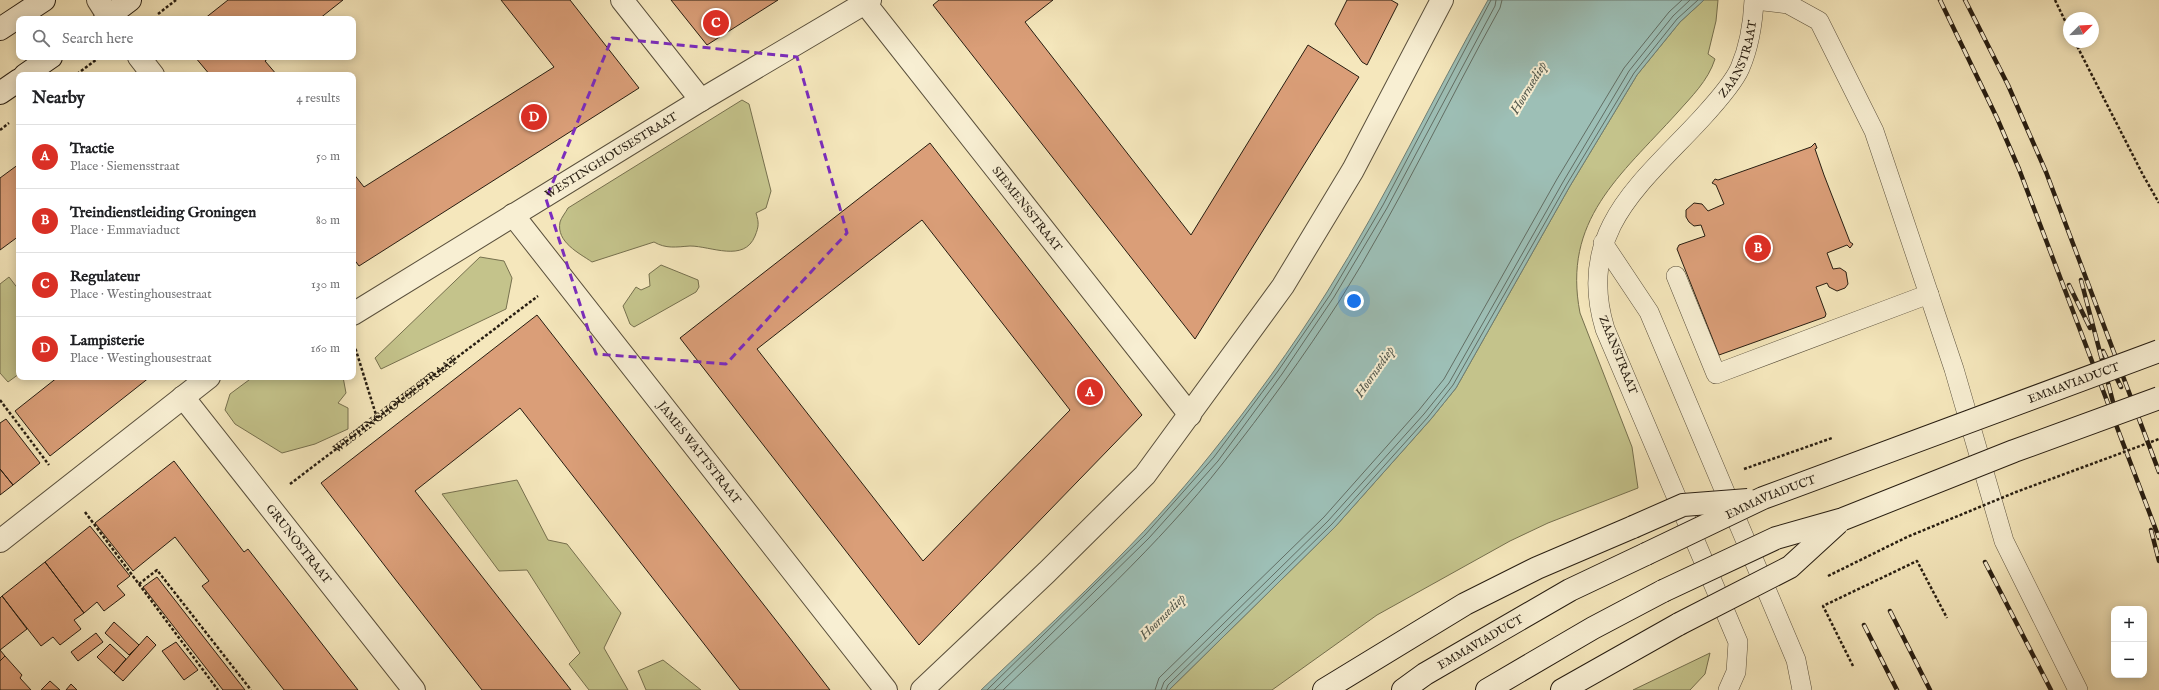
<!DOCTYPE html>
<meta charset="utf-8">
<style>
:root{--surface:#fff;--page:#f6f6f6;--text:#202124;--muted:#757577;--line:#e0e0e0;--accent:#d93025}
body{margin:0;font-family:"IM FELL English",serif;background:var(--page);color:var(--text)}
.controls{position:absolute;right:12px;bottom:12px;display:grid;overflow:hidden;border-radius:8px;box-shadow:0 2px 10px #0003}
.controls button{width:36px;height:36px;display:grid;place-items:center;padding:0;border:0;border-bottom:1px solid var(--line);background:var(--surface);color:var(--text);font:20px sans-serif}
.compass{position:absolute;left:2063px;top:12px;width:36px;height:36px;border-radius:50%;background:var(--surface);box-shadow:0 2px 10px #0003;rotate:66deg}
.you{position:absolute;left:1354px;top:301px;width:14px;height:14px;margin:-10px;border:3px solid #fff;border-radius:50%;background:#1a73e8;box-shadow:0 0 0 6px #1a73e833}
.badge{display:grid;place-items:center;width:26px;height:26px;border-radius:50%;background:var(--accent);color:#fff;font-size:13px;font-weight:700}
.pin{position:absolute;translate:-50% -50%;border:2px solid #fff;box-shadow:0 1px 4px #0006}
.list{margin:0;padding:0;list-style:none}
h2{display:flex;justify-content:space-between;align-items:center;height:52px;margin:0;padding:0 16px;font-size:17px}
h2 small{font-size:13px;font-weight:400;color:var(--muted)}
.list li{display:grid;grid-template-columns:26px 1fr auto;gap:12px;align-items:center;box-sizing:border-box;height:64px;padding:0 16px;border-top:1px solid var(--line)}
.list b{display:block;font-size:15px;white-space:nowrap}
.list p{margin:0;font-size:13px;white-space:nowrap;color:var(--muted)}
.list em{font-size:13px;font-style:normal;color:var(--muted)}
.icon{flex:none;width:22px;height:22px;fill:none;stroke:currentColor;stroke-width:2;stroke-linecap:round;stroke-linejoin:round}
.map{position:relative;flex:none;width:2159px;height:690px;overflow:hidden}
.search{position:absolute;background:var(--surface);box-shadow:0 2px 10px #0003;left:16px;top:16px;width:340px;height:44px;display:flex;align-items:center;gap:10px;box-sizing:border-box;padding:0 14px;border-radius:8px;color:var(--muted);font-size:15px}
.panel{position:absolute;background:var(--surface);box-shadow:0 2px 10px #0003;left:16px;top:72px;width:340px;height:308px;border-radius:8px}
.map>svg:first-child{display:block}
.green{fill:#c4c38b;stroke:#76704e}
.water{fill:#9dbfb6;stroke:#6e7e74}
.lines{fill:none;stroke-linecap:round;stroke-linejoin:round}
.shore{stroke:#626e64;stroke-width:1}
.building{fill:#da9e78;stroke:#271d11;fill-rule:evenodd}
.service-casing{stroke:#5a503c;stroke-width:20}
.minor-casing{stroke:#5a503c;stroke-width:24}
.secondary-casing{stroke:#271d11;stroke-width:24}
.path{stroke:#271d11;stroke-width:2.5;stroke-dasharray:3 2;stroke-linecap:butt}
.service{stroke:#f8efd3;stroke-width:19}
.minor{stroke:#f8efd3;stroke-width:22}
.secondary{stroke:#f8efd3;stroke-width:22}
.rail-casing{stroke:#271d11;stroke-width:4.5}
.rail{stroke:#f8efd3;stroke-width:3;stroke-dasharray:9;stroke-linecap:butt}
.secondary-bridge-casing{stroke:#271d11;stroke-width:24;stroke-linecap:butt}
.path-bridge{stroke:#271d11;stroke-width:2.5;stroke-dasharray:3 2;stroke-linecap:butt}
.secondary-bridge{stroke:#f8efd3;stroke-width:22}
.marked{fill:none;stroke:#7b2cbf;stroke-width:3;stroke-dasharray:8 5;stroke-linejoin:round}
.labels{text-anchor:middle;dominant-baseline:central;stroke-width:4;stroke-linejoin:round;paint-order:stroke}
.street-label{font-size:12px;fill:#271d11;stroke:#f8efd3}
.water-label{font-size:13px;font-style:italic;fill:#50564b;stroke:#f8efd3}
</style>
<div class="map">
<svg width="2159" height="690" viewBox="0 0 2159 690">
<rect width="100%" height="100%" fill="#f5e7bc"/>
<filter id="stains"><feTurbulence type="fractalNoise" baseFrequency=".005" numOctaves="4"/><feColorMatrix values="0 0 0 0 .2 0 0 0 0 .09 0 0 0 0 .02 0 0 0 .5 -.17"/></filter>
<radialGradient id="worn" r=".72"><stop offset=".6" stop-color="#630" stop-opacity="0"/><stop offset="1" stop-color="#630" stop-opacity=".3"/></radialGradient>
<!-- green -->
<path class="green" d="M1704,0H1718L1716,21L1708,54L1715,59C1708,81 1691,97 1677,113C1620,176 1562,220 1580,313L1632,447L1638,488L1548,523L1510,541L1377,615L1272,690H1169L1335,527L1431,419L1456,388L1570,186L1637,75L1680,22Z
M742,100L749,104L771,191L766,208L756,213C759,223 759,226 755,236C744,263 711,246 690,246C676,247 666,249 654,242L592,262C579,253 556,242 560,222C561,218 566,212 568,208Z
M480,257L504,261L512,278L506,309L381,369L375,358Z
M661,265L698,280L699,287L696,292L634,327L630,324L623,306L636,287L641,290L650,286L649,274Z
M9,277L19,290V374L8,382L0,373V284Z
M253,377H343L346,393L338,403L348,408V429L315,444L282,453L235,424L225,410L230,394Z
M517,480L548,540L567,544L621,613L604,648L628,690H589L569,664L580,653L527,570L499,571L442,494Z
M1710,653L1705,674L1690,690H1633Z
M663,660L701,690H646L638,671Z"/>
<!-- water -->
<path class="water" d="M1488,0H1704L1680,22L1637,75L1570,186L1456,388L1431,419L1335,527L1169,690H981C1060,615 1143,540 1211,454C1252,403 1292,348 1327,292C1386,198 1433,97 1488,0Z"/>
<g class="lines">
<!-- shore -->
<path class="shore" d="M987,690L1145,535L1214,457L1278,371L1330,295L1383,205L1491,0
M994,690L1149,538L1218,461L1282,374L1334,297L1387,208L1495,6L1496,0
M1003,690C1078,618 1159,545 1223,463C1264,411 1304,356 1340,300C1399,206 1446,105 1500,8L1502,0
M1155,690L1159,678L1324,517L1419,410L1444,379L1557,179L1624,68L1669,12L1682,0
M1161,690L1164,682L1328,521L1424,414L1449,383L1563,182L1629,71L1673,16L1690,0
M1166,690L1168,685L1332,524L1428,417L1453,385L1567,184L1634,73L1677,19L1698,0"/>
</g>
<!-- building -->
<path class="building" d="M228,0H343L319,19H204Z
M501,0H570L639,88L359,266L353,258V173L364,187L554,67Z
M671,0H778L707,45Z
M939,0H1053L1025,22L1191,235L1308,45L1359,77L1195,339L933,5Z
M1347,0H1391L1398,4L1367,65L1362,62L1335,24Z
M195,57H270L265,61L277,75H210Z
M930,143L1142,415L919,645L680,338ZM922,220L1070,410L923,561L757,349Z
M1815,143L1817,148L1815,149L1824,175L1850,242L1853,244L1850,248L1847,245L1827,253L1833,269L1840,268L1846,272L1848,284L1845,288L1837,291L1829,287L1827,283L1816,287L1826,314L1825,317L1719,355L1677,249L1679,245L1705,236L1701,225L1694,226L1689,222L1686,217V210L1694,203L1702,204L1708,211L1724,204L1716,185L1712,183L1715,179L1718,180L1811,147Z
M19,164V236L0,250V178Z
M537,315L789,637L830,690H740L520,408L415,491L571,690H482L395,579L321,483Z
M58,377H150L50,456L15,411Z
M6,419L40,463L13,485L0,469V423Z
M174,461L244,552L248,549L358,690H284L202,586L209,581L175,537L133,571L95,523Z
M0,469L13,485L0,495Z
M90,526L130,576L117,586L125,595L104,611L97,602L84,613L45,562Z
M45,562L84,613L74,620L81,629L60,645L53,637L41,646L2,596Z
M157,577L245,690H223L143,587Z
M2,596L27,629L0,650L5,656L0,661V598Z
M114,622L139,645L129,655L105,633Z
M96,633L103,642L78,661L71,652Z
M147,636L156,645L123,681L114,673Z
M176,642L198,670L184,680L162,651Z
M110,644L126,659L114,673L97,657Z
M5,656L22,675L20,678L31,690H0V661Z
M50,681L60,690H41Z
M71,684L77,690H66Z"/>
<g class="lines">
<defs>
<g id="service">
<path d="M1755,0L1788,4L1819,21L1874,131L1954,369L2004,541L2078,690"/>
<path d="M1603,243L1649,312L1796,660L1802,690"/>
<path d="M1676,276L1716,374L1929,294"/>
<path id="s2" d="M1728,690L1736,672L1738,642L1605,329C1575,231 1642,183 1701,119C1712,107 1734,82 1740,68C1749,47 1753,23 1754,0"/>
</g>
<g id="minor">
<path d="M98,0L110,19"/>
<path d="M622,0L701,100"/>
<path id="s3" d="M865,3L1190,415"/>
<path d="M139,57L153,75"/>
<path id="s4" d="M513,215L886,690"/>
<path id="s5" d="M353,314L701,100L870,0"/>
<path id="s6" d="M183,397L414,690"/>
<path d="M0,541L209,377"/>
<path d="M922,690L1047,572L1145,475L1283,286L1353,170L1442,0"/>
</g>
<g id="secondary">
<path d="M105,19L130,0"/>
<path d="M0,29L44,0"/>
<path d="M25,75L51,57"/>
<path d="M0,93L19,80"/>
<path d="M1324,690L1465,604L1537,568L1633,527"/>
<path id="s7" d="M1403,690L1425,674L1570,590L1646,554"/>
<path d="M1487,690L1593,628L1663,591"/>
<path d="M1562,690L1679,624"/>
</g>
</defs>
<!-- service casing -->
<use href="#service" class="service-casing"/>
<!-- minor casing -->
<use href="#minor" class="minor-casing"/>
<!-- secondary casing -->
<use href="#secondary" class="secondary-casing"/>
<!-- path -->
<g class="path">
<path d="M2055,0L2069,29"/>
<path d="M158,14L176,0"/>
<path d="M2075,42L2143,175L2159,203"/>
<path d="M77,74L100,57"/>
<path d="M0,130L9,123"/>
<path d="M354,344L377,418"/>
<path d="M0,400L49,465"/>
<path id="s1" d="M290,484L538,296"/>
<path d="M85,512L218,690"/>
<path d="M139,584L157,570L251,690"/>
<path d="M1853,666L1823,606L1917,561L1947,618"/>
</g>
<!-- service -->
<use href="#service" class="service"/>
<!-- minor -->
<use href="#minor" class="minor"/>
<!-- secondary -->
<use href="#secondary" class="secondary"/>
<defs>
<path id="rail" d="M1940,0L1997,118L2019,169L2159,538
M1965,0L2008,85L2046,172L2159,472
M2081,280L2113,402
M2069,285L2090,328
M2103,351L2121,387
M2151,530L2159,561
M1985,562L2051,690
M1890,611L1930,690
M1864,625L1897,690"/>
</defs>
<!-- rail casing -->
<use href="#rail" class="rail-casing"/>
<!-- rail -->
<use href="#rail" class="rail"/>
<defs>
<g id="secondary-bridge">
<path d="M1633,527L1683,505L1748,500"/>
<path id="s8" d="M1646,554L1763,498L2159,351"/>
<path d="M1663,591L1776,538L1843,519L2014,451L2159,398"/>
<path d="M1679,624L1790,567L1838,523"/>
</g>
</defs>
<!-- secondary-bridge casing -->
<use href="#secondary-bridge" class="secondary-bridge-casing"/>
<!-- path-bridge -->
<path class="path-bridge" d="M1744,469L1832,438
M1828,576L1907,537L2016,492L2159,439"/>
<!-- secondary-bridge -->
<use href="#secondary-bridge" class="secondary-bridge"/>
</g>
<!-- marked area -->
<path class="marked" d="M612,38L797,57L847,233L726,364L596,354L546,199Z"/>
<g class="labels">
<!-- street labels -->
<g class="street-label">
<text stroke="none"><textPath href="#s2" startOffset="708">ZAANSTRAAT</textPath></text>
<text stroke="none"><textPath href="#s5" startOffset="303">WESTINGHOUSESTRAAT</textPath></text>
<text stroke="none"><textPath href="#s3" startOffset="262">SIEMENSSTRAAT</textPath></text>
<text transform="translate(1618 355) rotate(68)">ZAANSTRAAT</text>
<text stroke="none"><textPath href="#s8" startOffset="461">EMMAVIADUCT</textPath></text>
<text stroke="none"><textPath href="#s1" startOffset="132">WESTINGHOUSESTRAAT</textPath></text>
<text stroke="none"><textPath href="#s4" startOffset="302">JAMES WATTSTRAAT</textPath></text>
<text stroke="none"><textPath href="#s8" startOffset="137">EMMAVIADUCT</textPath></text>
<text stroke="none"><textPath href="#s6" startOffset="187">GRUNOSTRAAT</textPath></text>
<text stroke="none"><textPath href="#s7" startOffset="91">EMMAVIADUCT</textPath></text>
</g>
<!-- water labels -->
<g class="water-label">
<text transform="translate(1529 88) rotate(-59)">Hoornsediep</text>
<text transform="translate(1375 372) rotate(-55)">Hoornsediep</text>
<text transform="translate(1163 617) rotate(-45)">Hoornsediep</text>
</g>
</g>
<rect width="100%" height="100%" filter="url(#stains)"/>
<rect width="100%" height="100%" fill="url(#worn)"/>
</svg>
<div class="controls">
<button>+</button>
<button>−</button>
</div>
<svg class="compass" viewBox="-18 -18 36 36"><path d="M0-13l5 13h-10z" fill="#e53935"/><path d="M0 13l5-13h-10z" fill="#757577"/></svg>
<div class="you"></div>
<div class="pin badge" style="left:1090px;top:392px">A</div>
<div class="pin badge" style="left:1758px;top:248px">B</div>
<div class="pin badge" style="left:716px;top:23px">C</div>
<div class="pin badge" style="left:534px;top:117px">D</div>
<div class="search"><svg class="icon" aria-label="search" viewBox="0 0 24 24"><circle cx="10" cy="10" r="6"/><path d="M15 15l6 6"/></svg>Search here</div>
<section class="panel">
<h2>Nearby<small>4 results</small></h2>
<ul class="list">
<li><span class="badge">A</span><div><b>Tractie</b><p>Place · Siemensstraat</p></div><em>50 m</em></li>
<li><span class="badge">B</span><div><b>Treindienstleiding Groningen</b><p>Place · Emmaviaduct</p></div><em>80 m</em></li>
<li><span class="badge">C</span><div><b>Regulateur</b><p>Place · Westinghousestraat</p></div><em>130 m</em></li>
<li><span class="badge">D</span><div><b>Lampisterie</b><p>Place · Westinghousestraat</p></div><em>160 m</em></li>
</ul>
</section>
</div>
